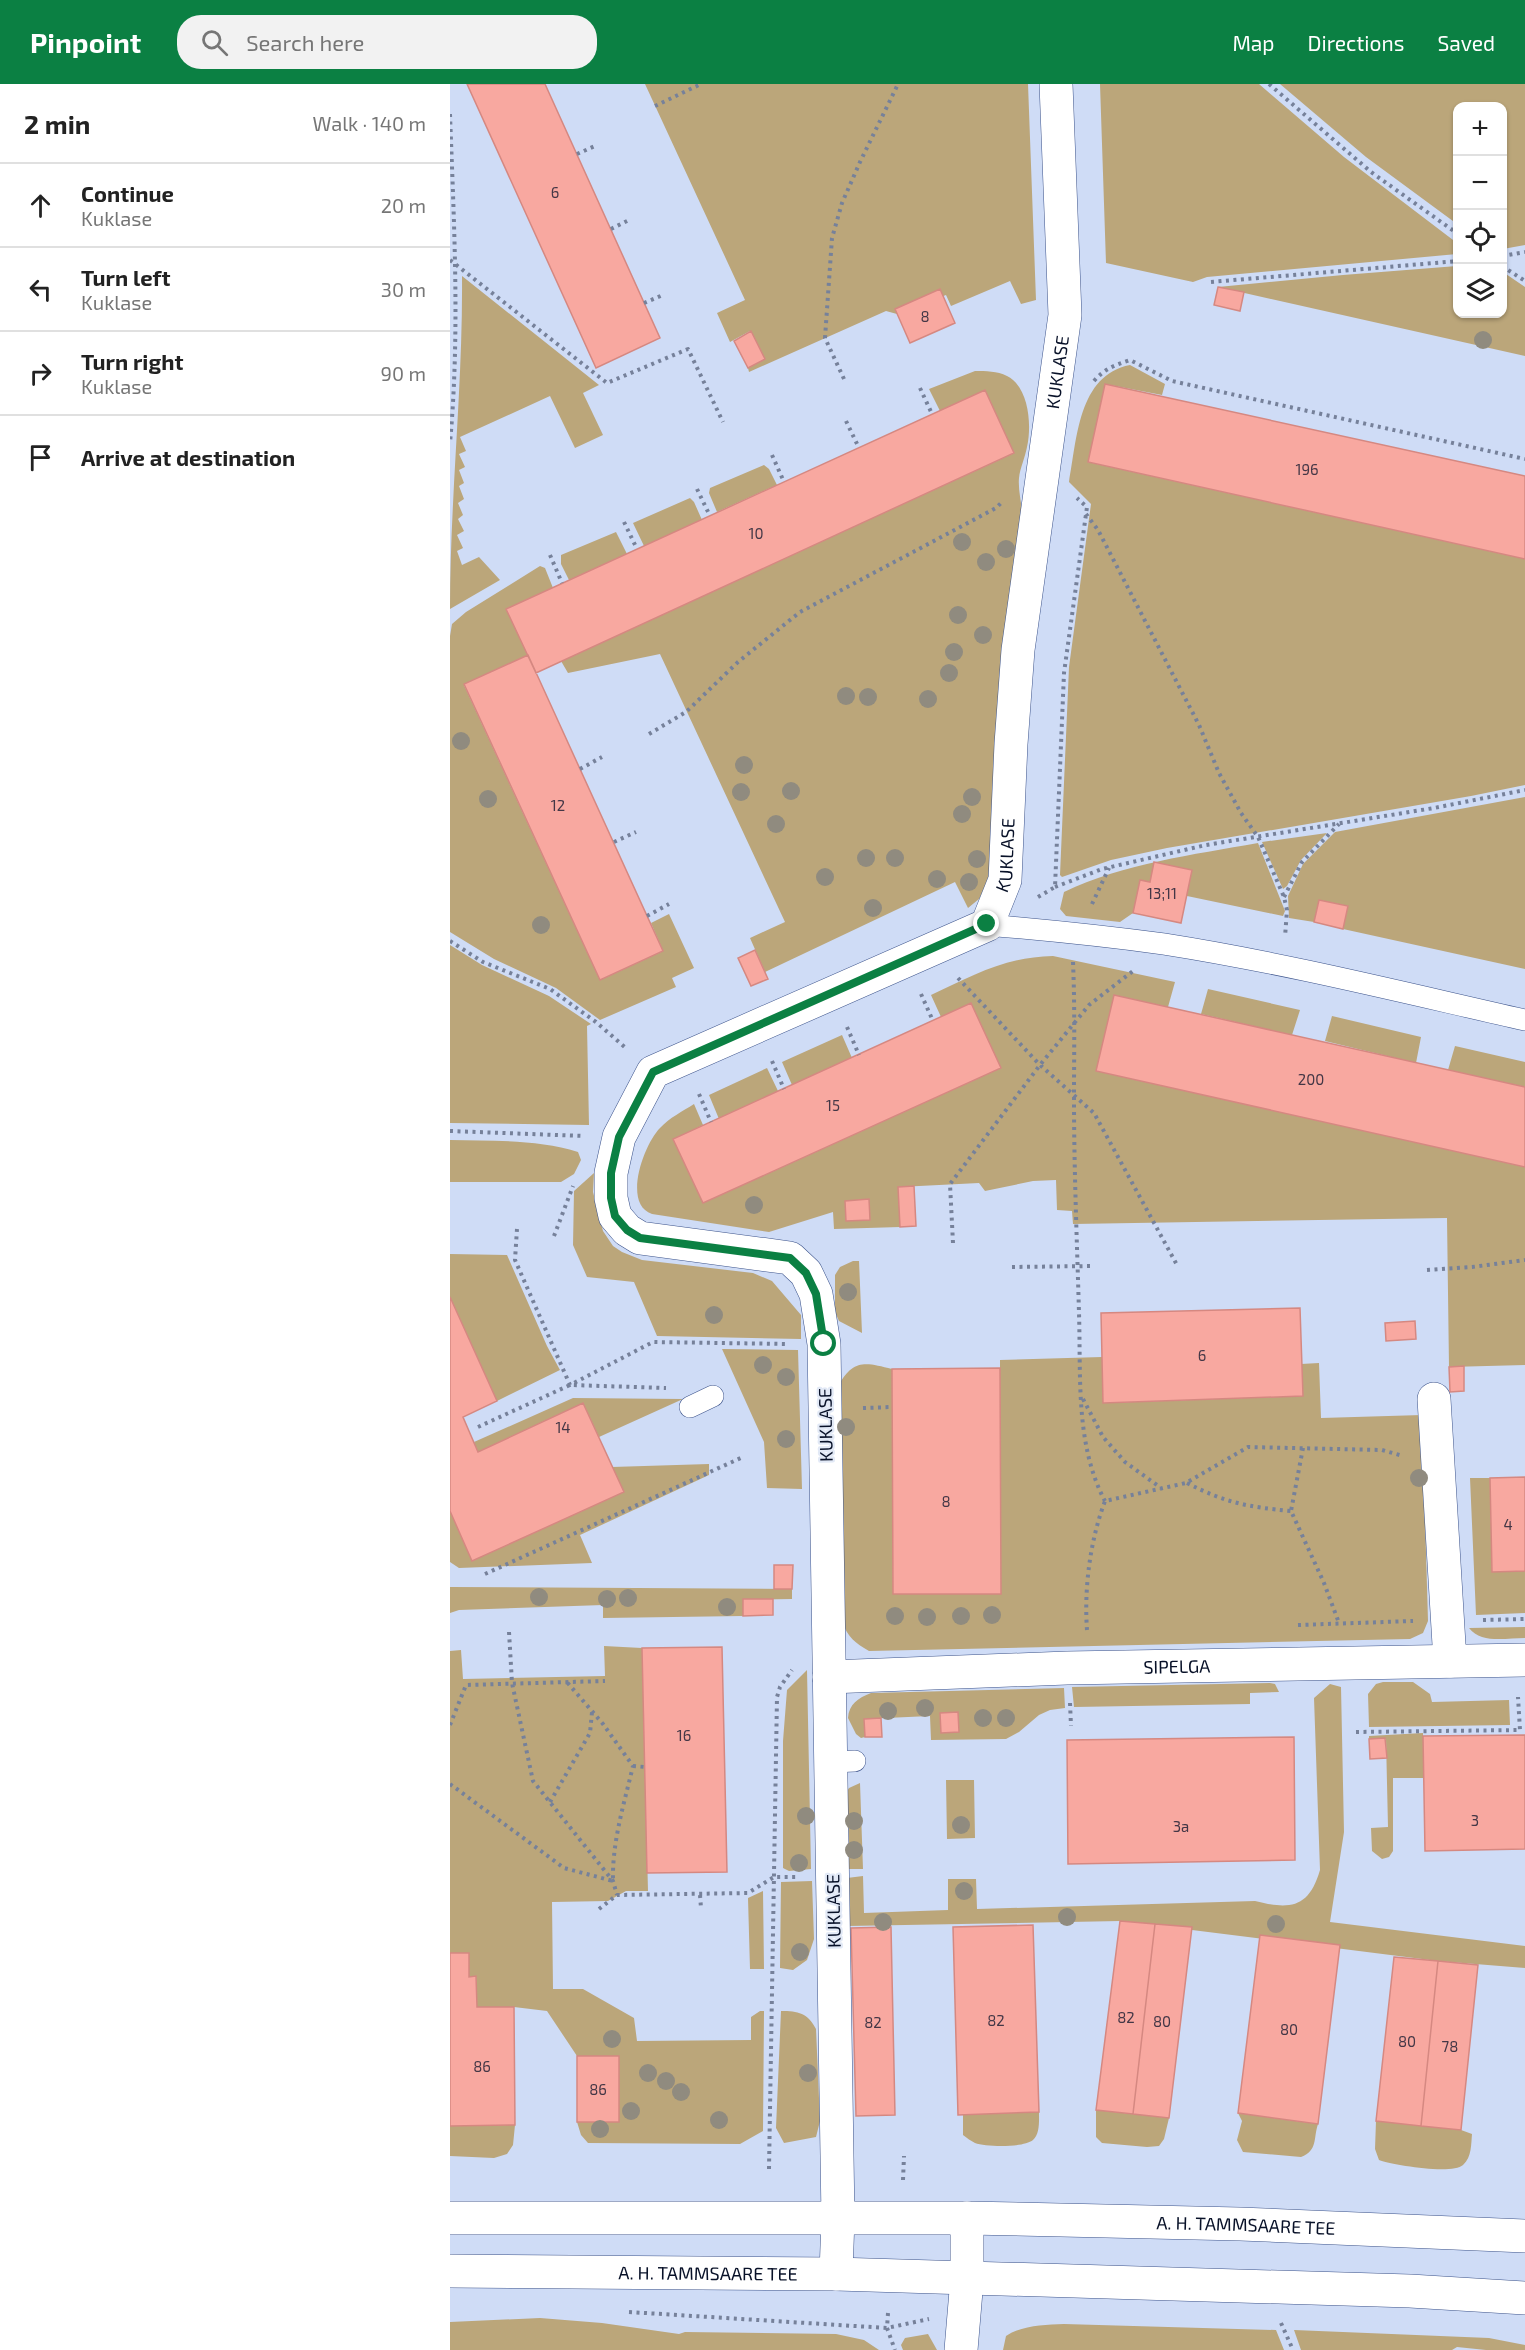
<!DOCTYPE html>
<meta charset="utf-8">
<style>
:root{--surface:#fff;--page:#f2f2f2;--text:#222;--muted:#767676;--line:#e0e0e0;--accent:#0b8043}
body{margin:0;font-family:"Exo 2",sans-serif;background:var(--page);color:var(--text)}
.controls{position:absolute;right:18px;top:18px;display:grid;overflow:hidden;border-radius:12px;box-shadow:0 2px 4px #0004}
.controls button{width:54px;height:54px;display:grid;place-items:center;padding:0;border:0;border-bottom:2px solid var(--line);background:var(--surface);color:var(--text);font:30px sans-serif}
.stop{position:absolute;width:18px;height:18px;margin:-14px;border:4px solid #0b8043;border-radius:50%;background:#fff}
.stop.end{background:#0b8043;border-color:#fff;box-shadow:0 2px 6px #0008}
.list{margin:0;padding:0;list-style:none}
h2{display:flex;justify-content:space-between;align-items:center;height:78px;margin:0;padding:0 24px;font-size:26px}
h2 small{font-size:20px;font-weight:400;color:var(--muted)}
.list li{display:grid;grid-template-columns:39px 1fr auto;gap:18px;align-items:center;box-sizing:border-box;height:84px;padding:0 24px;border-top:2px solid var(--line)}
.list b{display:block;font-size:22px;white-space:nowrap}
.list p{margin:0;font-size:20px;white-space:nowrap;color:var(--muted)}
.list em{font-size:20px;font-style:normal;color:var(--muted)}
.icon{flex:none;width:33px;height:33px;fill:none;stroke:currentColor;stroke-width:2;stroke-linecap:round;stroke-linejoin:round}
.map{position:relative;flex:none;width:1075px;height:2266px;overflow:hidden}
header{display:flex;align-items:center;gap:36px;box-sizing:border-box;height:84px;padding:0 30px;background:var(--accent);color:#fff}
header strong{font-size:28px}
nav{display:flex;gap:33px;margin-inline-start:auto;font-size:21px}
.search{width:420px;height:54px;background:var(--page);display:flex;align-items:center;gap:15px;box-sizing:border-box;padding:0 21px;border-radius:24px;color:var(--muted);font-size:22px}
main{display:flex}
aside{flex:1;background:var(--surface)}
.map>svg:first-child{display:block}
.green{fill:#bba67a}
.building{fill:#f8a8a0;stroke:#d58881;stroke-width:1.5}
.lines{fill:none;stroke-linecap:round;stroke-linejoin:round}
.lane-casing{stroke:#3c538b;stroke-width:22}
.street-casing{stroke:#3c538b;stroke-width:34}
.primary-casing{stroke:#3c538b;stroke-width:34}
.path{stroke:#76819a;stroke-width:4;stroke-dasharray:3 4.5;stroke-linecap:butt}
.lane{stroke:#fff;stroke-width:21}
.street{stroke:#fff;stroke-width:33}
.primary{stroke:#fff;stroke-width:33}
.tree{fill:#908b7f}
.route{stroke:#0b8043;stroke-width:8}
.labels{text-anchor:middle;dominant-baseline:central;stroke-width:4.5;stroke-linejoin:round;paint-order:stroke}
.number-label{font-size:15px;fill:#443746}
.street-label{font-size:18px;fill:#081128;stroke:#e2e9f6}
</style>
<header>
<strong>Pinpoint</strong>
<div class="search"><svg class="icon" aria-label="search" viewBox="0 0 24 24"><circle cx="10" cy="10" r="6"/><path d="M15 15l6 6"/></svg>Search here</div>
<nav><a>Map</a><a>Directions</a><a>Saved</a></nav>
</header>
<main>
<aside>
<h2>2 min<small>Walk · 140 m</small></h2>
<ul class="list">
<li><svg class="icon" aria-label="ahead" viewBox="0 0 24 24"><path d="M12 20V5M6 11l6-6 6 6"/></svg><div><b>Continue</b><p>Kuklase</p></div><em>20 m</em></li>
<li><svg class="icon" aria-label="left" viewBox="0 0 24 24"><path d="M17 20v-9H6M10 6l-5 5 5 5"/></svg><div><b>Turn left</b><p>Kuklase</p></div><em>30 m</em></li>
<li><svg class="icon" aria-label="right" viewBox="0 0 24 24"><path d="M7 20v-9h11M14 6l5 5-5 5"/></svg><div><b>Turn right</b><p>Kuklase</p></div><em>90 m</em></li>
<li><svg class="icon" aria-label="arrive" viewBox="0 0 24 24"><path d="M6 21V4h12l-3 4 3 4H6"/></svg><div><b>Arrive at destination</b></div></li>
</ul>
</aside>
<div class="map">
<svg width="1075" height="2266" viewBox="0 0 1075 2266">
<rect width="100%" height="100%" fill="#cfdcf6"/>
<!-- green -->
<path class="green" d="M195,0H578L586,216L571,220L560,197L501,222L496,211L447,230L436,227L299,288L298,284L315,275L300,247L280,258L267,229L295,216Z
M650,0H809L894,73L1007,159V170L757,193L743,198L656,179Z
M830,0H1075V161L1053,165L1052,22H1008L1007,140L916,73Z
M1007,182L1008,230H1052L1053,188L1075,203V272L768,203L893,191Z
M12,192L149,301L133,309L153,351L125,364L100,312L10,353L16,367L9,370L15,383L9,386L14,399L9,402L14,415L8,419L13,431L8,435L14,447L7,451L13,464L7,467L12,481L29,473L50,496L0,525C0,413 13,303 12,192Z
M680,281L715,300L712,311L655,300L638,378L1075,475V701L1021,712L717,764L661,776L612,793L610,791L619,583L641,420L619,398C627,356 628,291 680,281Z
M525,287C536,287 547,287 557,292C579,303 582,341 577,363C575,374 570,384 569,394C568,404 571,417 572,427L542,790L529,815L518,824L505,798L315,888L300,854L335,838L210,570L118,589L111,577L564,369L535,306L490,327L479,305Z
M314,381L319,385L327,401L267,428L259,409L260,404Z
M240,414L244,418L252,436L194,462L183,439Z
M166,448L177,470L119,496L111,480V471Z
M90,482L95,484L103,504L78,571L14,601L150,896L213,867L201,839L219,830L244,884L222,894L226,903L150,936L106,904L44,875L0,848V552L2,540L16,528Z
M1075,713V885L893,845L898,822L869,816L864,838L839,834L838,812L853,780L885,748Z
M877,749L851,776L837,802L833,805L812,758Z
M808,759L835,827L833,832L737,812L690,796L683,829L670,838L616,832L610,825L614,808C675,779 742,771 808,759Z
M0,861L32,881L99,912L141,940L137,942L139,1041L0,1039Z
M603,872L725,898L718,923L664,911L647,987L1075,1083V1281L999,1283L997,1134L623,1140L622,1127L607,1126L606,1096L583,1097L535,1107L529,1099L449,1103L450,1143L384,1145L383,1128L319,1148L202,1130C172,1120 194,1060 210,1044C219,1034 233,1027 244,1020L253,1041L224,1056L253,1119L550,984L521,920L491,933L481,911C524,891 555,873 603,872Z
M758,905L850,926L842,951L751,930Z
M882,932L971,953L966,979L875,957Z
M392,951L402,974L342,1001L332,978Z
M1005,962L1075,978V1003L998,986Z
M317,984L328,1007L269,1035L259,1011Z
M0,1056C42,1057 88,1055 128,1068L131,1076L124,1090L111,1098H0Z
M144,1089L143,1108L153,1147L163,1162L172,1168L192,1176L303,1189L322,1197L351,1231V1255L207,1252L184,1198L137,1193L123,1161L124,1107Z
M0,1170L57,1171L97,1262L110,1286L47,1317L0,1213Z
M403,1177H409L412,1249L389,1237L385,1228V1191L390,1183Z
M272,1265L348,1266L352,1405L317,1404L314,1358Z
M652,1273L654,1319L852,1312L851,1280L869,1279L871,1334L972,1331L978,1537L973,1549L960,1555L419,1567C405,1559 398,1553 392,1538L388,1302C403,1275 415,1278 442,1285L443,1510H550V1276Z
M123,1314L233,1315L149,1353L133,1319L28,1368L24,1358Z
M259,1380V1391L130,1451L142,1479L9,1484L0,1478V1427L22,1476L162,1383Z
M1020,1394H1040L1042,1487H1075V1529L1026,1531Z
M0,1503L342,1505V1515L293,1516V1532L153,1534V1521L9,1526L0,1529Z
M1075,1543V1554C1056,1554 1031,1560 1019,1544Z
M154,1562L192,1564L198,1807H176L158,1817L102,1818L103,1905H133L184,1934L187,1957L301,1956V1933L310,1927H314L313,2047L290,2060L138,2059L131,2051L127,2038H169V1973L127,1972L97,1927L64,1923H27L26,1893H19V1869H0V1567L11,1566L13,1595L155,1592Z
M357,1586L361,1785L339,1787L333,1784V1657L337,1606Z
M933,1598H963L980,1610L982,1618L1059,1616L1060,1641L919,1643L918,1610L926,1600Z
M820,1599L825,1600L829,1608L800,1609V1620L624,1623L622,1603Z
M880,1600L891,1603L894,1748L880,1838L1075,1862V1884L988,1877L670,1837L398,1842L397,1794L413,1792L414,1829L498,1826V1795H526L527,1825L805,1817C840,1826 859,1824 870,1786L864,1614Z
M614,1604L615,1624L600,1626L589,1631L569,1648L556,1655L481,1656L480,1632L414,1635L415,1653L411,1654L406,1650L398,1634C399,1620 408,1614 421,1609Z
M973,1649L974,1694H943V1767L939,1773L932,1775L922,1767L921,1744L938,1743L936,1655H919V1652Z
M496,1696H524L525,1754L497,1755Z
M410,1699L413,1785H397L396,1709L399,1704Z
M362,1797L364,1855L357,1876L343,1886L330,1884L331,1798Z
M313,1807L314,1885H300L298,1814Z
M331,1927C348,1927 358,1929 366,1945L370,2037L366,2053L334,2059L326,2044Z
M646,2026L719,2034L714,2055L709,2062L697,2063L652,2059L646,2053Z
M589,2028C589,2037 590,2050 583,2056C573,2064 536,2063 525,2059C521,2057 517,2054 513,2051V2030Z
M788,2029L868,2040C863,2055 868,2066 851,2073L793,2068L787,2056L792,2037Z
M926,2037L1011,2046L1022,2050C1021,2060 1022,2073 1013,2081C1002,2091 943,2081 929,2076L925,2065Z
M65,2041L63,2061L57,2070L44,2074L0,2072V2042Z
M90,2234L152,2239L229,2250L235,2248L386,2250L414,2256L429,2266H0V2238Z
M614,2240L826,2246L834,2266H553L556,2252C573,2241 594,2241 614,2240Z
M844,2246L1039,2254L1075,2261V2266H1036L1007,2263L1002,2266H851Z
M478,2250L487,2266H453L451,2261L455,2254Z"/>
<!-- building -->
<path class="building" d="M17,0H95L210,254L146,284Z
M768,203L794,208L790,227L764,221Z
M490,205L505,239L460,259L445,225Z
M301,247L315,275L298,284L284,257Z
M655,300L1075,392V475L638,378Z
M535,306L564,369L86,589L56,525Z
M78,571L213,867L150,896L14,600Z
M704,778L742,786L731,839L683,829L690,796L700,798Z
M869,816L898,822L893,845L864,838Z
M305,866L318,895L301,902L288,874Z
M664,911L1075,1003V1083L646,987Z
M521,919L551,984L253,1119L223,1055Z
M464,1102L466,1142L450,1143L448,1103Z
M419,1115L420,1136L396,1137L395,1117Z
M0,1213L47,1317L13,1333L28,1368L133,1319L174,1408L22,1477L0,1427Z
M850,1224L853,1312L653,1319L651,1229Z
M965,1237L966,1255L936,1257L935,1239Z
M1014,1282V1307L1000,1308L999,1283Z
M550,1284L551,1510H443L442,1285Z
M1075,1393V1487L1042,1488L1040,1394Z
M324,1481H343L342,1505H324Z
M293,1515H323V1531L293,1532Z
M272,1563L277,1788L197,1789L192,1564Z
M508,1628L509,1648L491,1649L490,1629Z
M431,1634L432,1653H415L414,1635Z
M1075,1651V1765L975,1767L973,1652Z
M844,1653L845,1776L618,1780L617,1656Z
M935,1654L937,1674L920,1675L919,1655Z
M670,1837L705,1840L683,2030L646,2026Z
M705,1840L742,1843L719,2034L683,2030Z
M583,1841L589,2028L508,2031L503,1843Z
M441,1843L445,2031L406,2032L401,1844Z
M810,1851L890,1861L868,2040L788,2029Z
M0,1869H19V1893L26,1892L27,1923H64L65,2041L0,2042Z
M944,1873L988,1877L971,2042L926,2037Z
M988,1877L1028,1881L1011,2046L971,2042Z
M127,1972H169V2038H127Z"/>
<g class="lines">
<defs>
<path id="lane" d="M537,841C596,846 655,852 714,860C835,879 955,909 1075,936
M240,1323L263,1312
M381,1678L405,1677"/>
<g id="street">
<path d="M984,1315L1000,1577"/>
<path id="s1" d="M379,1593L617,1584L1075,1576"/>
<path id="s2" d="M386,2190L388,2134L374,1260L366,1210L356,1189L340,1174L190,1154L177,1146L165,1132L161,1114V1089L169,1053L203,988L537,841L555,796L561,660L568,566L615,231L606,0"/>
<path d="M511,2266L517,2195V2134"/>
</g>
<g id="primary">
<path id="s3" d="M0,2134H517L790,2140L1075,2152"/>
<path id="s4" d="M0,2187L386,2190L960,2207L1075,2214"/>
</g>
</defs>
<!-- lane casing -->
<use href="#lane" class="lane-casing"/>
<!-- street casing -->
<use href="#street" class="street-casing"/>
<!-- primary casing -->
<use href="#primary" class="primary-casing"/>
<!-- path -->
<path class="path" d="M819,0L921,88L1008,150
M205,22L251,0
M0,30C4,140 10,249 0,359
M127,70L145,62
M161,145L179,136
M1052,172L1075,168
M0,176L157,299L238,265L273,338
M1052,182L1075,197
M761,198L1008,177
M194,219L213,211
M394,295L375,254L382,154L392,119L410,78L448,0
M644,297C654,285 665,281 680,276L722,297L1075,375
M470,304L482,330
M396,337L409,364
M322,371L334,398
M247,405L260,432
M636,430L648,446L749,641L769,689L791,729L808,753L834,813L837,826L835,853
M174,438L187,465
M100,471L112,499
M199,650L236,628L288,578L350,528L546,424L552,418
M130,685L152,673
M164,758L186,748
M605,803L652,785L756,761L984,724L1075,706
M588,813L605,803L614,589L637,423L627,414
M834,813L852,778L889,740
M642,820L659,784
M197,832L219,820
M0,857L33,878L100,905L146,938L177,965
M623,878C625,924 624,969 624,1015C624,1086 627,1158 629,1229C631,1291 625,1361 655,1417
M508,894L590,981L644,1029L727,1181
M471,910L483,937
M397,943L409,971
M322,977L334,1005
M249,1010L261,1038
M0,1047L134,1052
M67,1145L65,1176L120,1301L203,1258L338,1260
M104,1152L123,1102
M503,1159L500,1100L590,981L639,921L683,887
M562,1183L643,1182
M977,1186L1022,1183L1075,1176
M633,1315L653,1353L675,1378L711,1404
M413,1324L442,1323
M28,1343L120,1301L216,1304
M853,1364L841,1427L874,1499L889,1539
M737,1399C776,1419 798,1423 841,1427
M35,1490L293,1373
M1033,1536L1075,1535
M848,1541L963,1537
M637,1546C634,1504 640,1457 655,1417L736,1399L798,1363L932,1366L953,1372
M59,1548L62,1599L83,1697L163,1797L167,1811
M620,1619L621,1642
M0,1641L16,1601L155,1597
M906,1648L1070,1646L1068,1613
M183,1682L195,1683
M0,1700L114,1784L163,1797C162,1758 174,1720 183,1682L153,1640L116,1597
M100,1718L140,1649L142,1628
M250,1811L251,1824
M149,1825L167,1811L298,1809L324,1793H348
M319,2085L327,1613L330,1603L342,1586
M453,2096L454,2072
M179,2228L437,2244L479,2235
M438,2229L437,2244L445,2266
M831,2239L843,2266"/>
<!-- lane -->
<use href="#lane" class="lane"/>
<!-- street -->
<use href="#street" class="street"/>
<!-- primary -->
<use href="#primary" class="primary"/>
</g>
<!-- trees -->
<g class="tree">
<circle cx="1033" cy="256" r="9"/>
<circle cx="512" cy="458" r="9"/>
<circle cx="556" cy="465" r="9"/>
<circle cx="536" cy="478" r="9"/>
<circle cx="508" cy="531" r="9"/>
<circle cx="533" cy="551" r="9"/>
<circle cx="504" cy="568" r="9"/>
<circle cx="499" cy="589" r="9"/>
<circle cx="396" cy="612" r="9"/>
<circle cx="418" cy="613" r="9"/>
<circle cx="478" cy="615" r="9"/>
<circle cx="11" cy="657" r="9"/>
<circle cx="294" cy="681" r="9"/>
<circle cx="341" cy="707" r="9"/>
<circle cx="291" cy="708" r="9"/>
<circle cx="522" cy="713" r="9"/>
<circle cx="38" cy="715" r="9"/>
<circle cx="512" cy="730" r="9"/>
<circle cx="326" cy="740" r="9"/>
<circle cx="416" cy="774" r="9"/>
<circle cx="445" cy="774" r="9"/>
<circle cx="527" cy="775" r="9"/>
<circle cx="375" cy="793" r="9"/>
<circle cx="487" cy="795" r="9"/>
<circle cx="519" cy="798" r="9"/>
<circle cx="423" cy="824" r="9"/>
<circle cx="91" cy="841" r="9"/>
<circle cx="304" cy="1121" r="9"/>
<circle cx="398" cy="1208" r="9"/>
<circle cx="264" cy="1231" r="9"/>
<circle cx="313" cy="1281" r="9"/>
<circle cx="336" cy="1293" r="9"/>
<circle cx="396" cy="1343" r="9"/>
<circle cx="336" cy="1355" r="9"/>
<circle cx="969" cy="1394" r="9"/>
<circle cx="89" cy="1513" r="9"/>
<circle cx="178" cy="1514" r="9"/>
<circle cx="157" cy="1515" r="9"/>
<circle cx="277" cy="1523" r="9"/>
<circle cx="542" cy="1531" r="9"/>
<circle cx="445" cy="1532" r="9"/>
<circle cx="511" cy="1532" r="9"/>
<circle cx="477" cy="1533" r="9"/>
<circle cx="475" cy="1624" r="9"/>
<circle cx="438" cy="1627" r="9"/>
<circle cx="533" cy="1634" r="9"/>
<circle cx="556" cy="1634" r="9"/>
<circle cx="356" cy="1732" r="9"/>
<circle cx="404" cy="1737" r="9"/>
<circle cx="511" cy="1741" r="9"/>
<circle cx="404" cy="1766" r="9"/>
<circle cx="349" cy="1779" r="9"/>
<circle cx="514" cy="1807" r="9"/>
<circle cx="617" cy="1833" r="9"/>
<circle cx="433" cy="1838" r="9"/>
<circle cx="826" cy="1840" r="9"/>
<circle cx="350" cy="1868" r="9"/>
<circle cx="162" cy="1955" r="9"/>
<circle cx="198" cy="1989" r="9"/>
<circle cx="358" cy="1989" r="9"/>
<circle cx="216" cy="1997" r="9"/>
<circle cx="231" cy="2008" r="9"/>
<circle cx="181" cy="2027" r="9"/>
<circle cx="269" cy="2036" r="9"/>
<circle cx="150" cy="2045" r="9"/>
</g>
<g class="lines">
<!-- route -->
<path class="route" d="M374,1260L366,1210L356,1189L340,1174L190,1154L177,1146L165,1132L161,1114V1089L169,1053L203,988L537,840"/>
</g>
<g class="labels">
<!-- number labels -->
<g class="number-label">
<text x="105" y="108">6</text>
<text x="475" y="232">8</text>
<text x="857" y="385">196</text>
<text x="306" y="449">10</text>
<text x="108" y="721">12</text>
<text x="712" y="809">13;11</text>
<text x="861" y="995">200</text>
<text x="383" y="1021">15</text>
<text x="752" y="1271">6</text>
<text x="113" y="1343">14</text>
<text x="496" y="1417">8</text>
<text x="1058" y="1440">4</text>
<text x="234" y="1651">16</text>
<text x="1025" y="1736">3</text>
<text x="731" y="1742">3a</text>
<text x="676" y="1933">82</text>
<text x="546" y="1936">82</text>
<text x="712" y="1937">80</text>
<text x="423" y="1938">82</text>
<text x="839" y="1945">80</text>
<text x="957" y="1957">80</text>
<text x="1000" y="1962">78</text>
<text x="32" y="1982">86</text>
<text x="148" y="2005">86</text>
</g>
<!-- street labels -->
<g class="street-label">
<text stroke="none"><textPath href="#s2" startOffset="2289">KUKLASE</textPath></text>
<text stroke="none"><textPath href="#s2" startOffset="1803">KUKLASE</textPath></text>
<text transform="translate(375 1341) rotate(-91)">KUKLASE</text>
<text stroke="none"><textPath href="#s1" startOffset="348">SIPELGA</textPath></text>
<text transform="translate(383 1827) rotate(-91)">KUKLASE</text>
<text stroke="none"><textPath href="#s3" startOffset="796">A. H. TAMMSAARE TEE</textPath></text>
<text stroke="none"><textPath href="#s4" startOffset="258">A. H. TAMMSAARE TEE</textPath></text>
</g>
</g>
</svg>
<div class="controls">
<button>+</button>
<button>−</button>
<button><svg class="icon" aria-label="locate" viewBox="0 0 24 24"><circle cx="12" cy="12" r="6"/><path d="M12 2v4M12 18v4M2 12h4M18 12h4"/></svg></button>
<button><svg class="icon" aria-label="layers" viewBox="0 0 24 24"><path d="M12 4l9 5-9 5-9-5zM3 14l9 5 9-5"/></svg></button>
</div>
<div class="stop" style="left:374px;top:1260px"></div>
<div class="stop end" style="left:537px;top:840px"></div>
</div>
</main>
